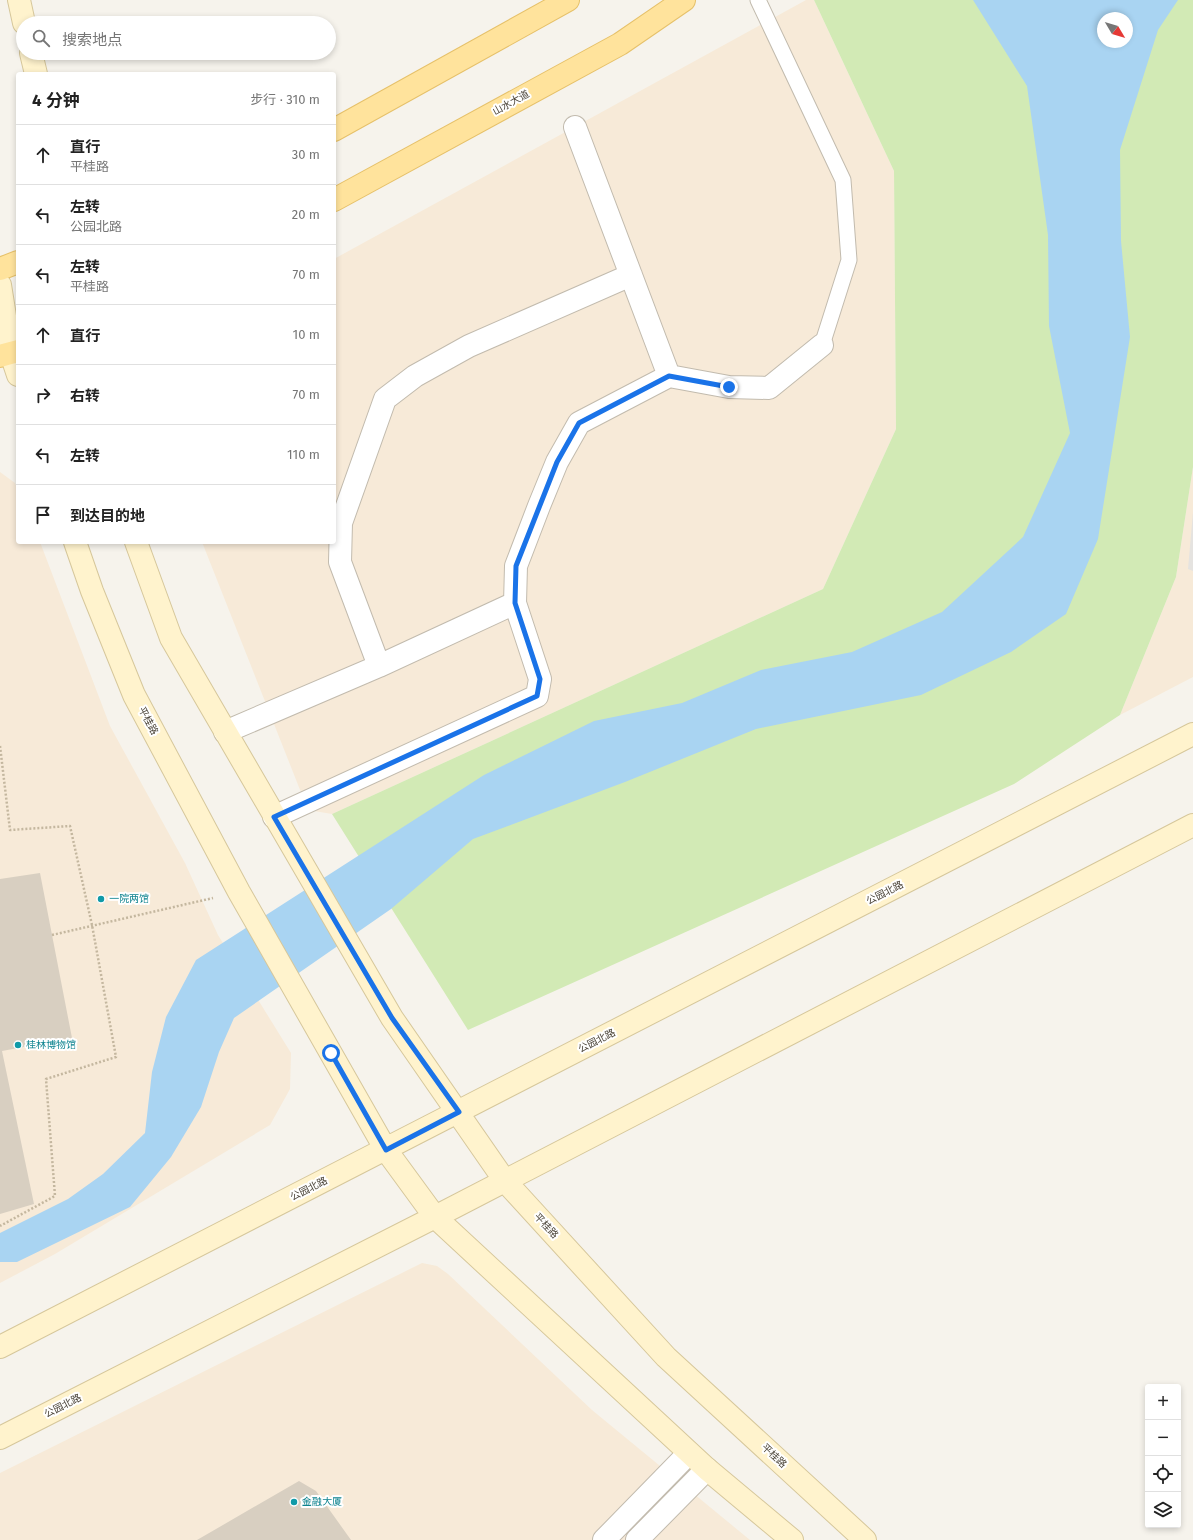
<!DOCTYPE html>
<html lang="zh">
<meta charset="utf-8">
<style>
:root{--surface:#fff;--page:#f6f6f6;--text:#222;--muted:#767676;--line:#e0e0e0}
body{margin:0;font-family:"Fira Sans","Noto Sans SC",sans-serif;background:var(--page);color:var(--text)}
.controls{position:absolute;right:12px;bottom:12px;display:grid;overflow:hidden;border-radius:4px;box-shadow:0 2px 6px #0003}
.controls button{width:36px;height:36px;display:grid;place-items:center;padding:0;border:0;border-bottom:1px solid var(--line);background:var(--surface);color:var(--text);font:20px sans-serif}
.compass{position:absolute;left:1097px;top:12px;width:36px;height:36px;border-radius:50%;background:var(--surface);box-shadow:0 2px 6px #0003;rotate:128deg}
.stop{position:absolute;width:12px;height:12px;margin:-9px;border:3px solid #1a73e8;border-radius:50%;background:#fff}
.stop.end{background:#1a73e8;border-color:#fff;box-shadow:0 1px 4px #0008}
.list{margin:0;padding:0;list-style:none}
h2{display:flex;justify-content:space-between;align-items:center;height:52px;margin:0;padding:0 16px;font-size:17px}
h2 small{font-size:13px;font-weight:400;color:var(--muted)}
.list li{display:grid;grid-template-columns:26px 1fr auto;gap:12px;align-items:center;box-sizing:border-box;height:60px;padding:0 16px;border-top:1px solid var(--line)}
.list b{display:block;font-size:15px;white-space:nowrap}
.list p{margin:0;font-size:13px;white-space:nowrap;color:var(--muted)}
.list em{font-size:13px;font-style:normal;color:var(--muted)}
.icon{flex:none;width:22px;height:22px;fill:none;stroke:currentColor;stroke-width:2;stroke-linecap:round;stroke-linejoin:round}
.map{position:relative;flex:none;width:1193px;height:1540px;overflow:hidden}
.search{position:absolute;background:var(--surface);box-shadow:0 2px 6px #0003;left:16px;top:16px;width:320px;height:44px;display:flex;align-items:center;gap:10px;box-sizing:border-box;padding:0 14px;border-radius:22px;color:var(--muted);font-size:15px}
.panel{position:absolute;background:var(--surface);box-shadow:0 2px 6px #0003;left:16px;top:72px;width:320px;height:472px;border-radius:4px}
.map>svg:first-child{display:block}
.commercial{fill:#f7ead8}
.green{fill:#d2eab5;fill-rule:evenodd}
.parking{fill:#e5e3e0}
.water{fill:#a9d4f2;fill-rule:evenodd}
.building{fill:#d8cfc1}
.lines{fill:none;stroke-linecap:round;stroke-linejoin:round}
.service-casing{stroke:#c2bbae;stroke-width:17}
.pedestrian-casing{stroke:#c2bbae;stroke-width:24}
.tertiary-casing{stroke:#c2bbae;stroke-width:24}
.secondary-casing{stroke:#d6c79b;stroke-width:24}
.primary-casing{stroke:#e6c16a;stroke-width:24}
.path{stroke:#c4b79f;stroke-width:2.5;stroke-dasharray:2 2;stroke-linecap:butt}
.service{stroke:#fff;stroke-width:15}
.pedestrian{stroke:#fff;stroke-width:22}
.tertiary{stroke:#fff;stroke-width:22}
.secondary{stroke:#fff3cd;stroke-width:22}
.primary{stroke:#ffe39c;stroke-width:22}
.route{stroke:#1a73e8;stroke-width:5}
.culture-dot{fill:#0f9aa8;stroke:#fff;stroke-width:1.5}
.labels{text-anchor:middle;dominant-baseline:central;stroke-width:4;stroke-linejoin:round;paint-order:stroke}
.street-label{font-size:10px;fill:#4b4439;stroke:#fff}
.culture-label{font-size:10px;fill:#0d838f;stroke:#fff;text-anchor:start}
</style>
<div class="map">
<svg width="1193" height="1540" viewBox="0 0 1193 1540">
<rect width="100%" height="100%" fill="#f6f3ec"/>
<!-- commercial -->
<path class="commercial" d="M806,0H814L894,171L896,429L823,589L332,814L308,810L202,542H334V259Z
M1193,467V677L1120,715L1176,577Z
M0,472L15,483L18,491V542H40L110,726L185,863L218,935L291,1053L290,1089L270,1125L55,1254L0,1283Z
M422,1263L437,1266L448,1274L592,1410L750,1540H0V1473Z"/>
<!-- green -->
<path class="green" d="M814,0H1193V467L1176,577L1120,715L1014,784L468,1030L332,814L823,589L896,429L894,171ZM1103,18H1127V42H1103Z"/>
<!-- parking -->
<path class="parking" d="M1193,512V571L1188,569Z"/>
<!-- water -->
<path class="water" d="M973,0H1178L1158,30L1120,150L1121,241L1130,337L1098,539L1066,614L1011,652L921,695L756,729L625,782L473,839L391,909L234,1018L219,1052L201,1107L171,1157L130,1207L17,1262H0V1233L68,1199L103,1174L145,1133L152,1072L166,1017L196,960L484,775L594,721L682,703L761,670L852,652L942,612L1023,537L1070,433L1049,326L1048,235L1027,86ZM1103,18H1127V42H1103Z"/>
<!-- building -->
<path class="building" d="M40,873L72,1038L2,1051L34,1204L0,1214V879Z
M299,1481L316,1491L351,1540H197Z"/>
<g class="lines">
<defs>
<path id="service" d="M758,0L843,180L849,260L822,345"/>
<path id="pedestrian" d="M669,376L729,387L769,388L822,345
M379,666L515,603
M225,732L379,666L340,562L341,523L385,399L415,376L469,346L631,275
M274,817L537,696L540,679L515,603L516,566L539,506L557,462L579,423L669,376L575,127"/>
<path id="tertiary" d="M604,1540L689,1453
M637,1540L707,1469"/>
<path id="secondary" d="M19,0L24,23
M31,53L36,74
M0,285L11,354L18,375
M75,542L92,591L134,695L239,892L386,1150L435,1217L707,1469L792,1540
M136,542L171,638L392,1018L505,1181L666,1357L865,1540
M0,1347L1193,734
M0,1438L435,1217L1193,825"/>
<path id="primary" d="M334,130L568,0
M334,200L620,44L684,0
M0,269L18,262
M0,356L18,351"/>
</defs>
<!-- service casing -->
<use href="#service" class="service-casing"/>
<!-- pedestrian casing -->
<use href="#pedestrian" class="pedestrian-casing"/>
<!-- tertiary casing -->
<use href="#tertiary" class="tertiary-casing"/>
<!-- secondary casing -->
<use href="#secondary" class="secondary-casing"/>
<!-- primary casing -->
<use href="#primary" class="primary-casing"/>
<!-- path -->
<path class="path" d="M0,746L10,830L70,826L92,925L116,1057L46,1079L55,1196L0,1226
M52,935L213,898"/>
<!-- service -->
<use href="#service" class="service"/>
<!-- pedestrian -->
<use href="#pedestrian" class="pedestrian"/>
<!-- tertiary -->
<use href="#tertiary" class="tertiary"/>
<!-- secondary -->
<use href="#secondary" class="secondary"/>
<!-- primary -->
<use href="#primary" class="primary"/>
</g>
<g class="lines">
<!-- route -->
<path class="route" d="M331,1053L386,1150L459,1112L392,1018L274,817L537,696L540,679L515,603L516,566L557,462L579,423L669,376L729,387"/>
</g>
<!-- markers -->
<g class="culture-dot">
<circle cx="101" cy="899" r="4"/>
<circle cx="18" cy="1045" r="4"/>
<circle cx="294" cy="1502" r="4"/>
</g>
<g class="labels">
<!-- street labels -->
<g class="street-label">
<text transform="translate(511 103) rotate(-29)">山水大道</text>
<text transform="translate(148 721) rotate(62)">平桂路</text>
<text transform="translate(885 893) rotate(-27)">公园北路</text>
<text transform="translate(597 1041) rotate(-27)">公园北路</text>
<text transform="translate(309 1189) rotate(-27)">公园北路</text>
<text transform="translate(546 1226) rotate(47)">平桂路</text>
<text transform="translate(63 1406) rotate(-27)">公园北路</text>
<text transform="translate(774 1456) rotate(43)">平桂路</text>
</g>
<!-- culture labels -->
<g class="culture-label">
<text x="109" y="899">一院两馆</text>
<text x="26" y="1045">桂林博物馆</text>
<text x="302" y="1502">金融大厦</text>
</g>
</g>
</svg>
<div class="controls">
<button>+</button>
<button>−</button>
<button><svg class="icon" aria-label="locate" viewBox="0 0 24 24"><circle cx="12" cy="12" r="6"/><path d="M12 2v4M12 18v4M2 12h4M18 12h4"/></svg></button>
<button><svg class="icon" aria-label="layers" viewBox="0 0 24 24"><path d="M12 4l9 5-9 5-9-5zM3 14l9 5 9-5"/></svg></button>
</div>
<svg class="compass" viewBox="-18 -18 36 36"><path d="M0-13l5 13h-10z" fill="#e53935"/><path d="M0 13l5-13h-10z" fill="#767676"/></svg>
<div class="stop" style="left:331px;top:1053px"></div>
<div class="stop end" style="left:729px;top:387px"></div>
<div class="search"><svg class="icon" aria-label="search" viewBox="0 0 24 24"><circle cx="10" cy="10" r="6"/><path d="M15 15l6 6"/></svg>搜索地点</div>
<section class="panel">
<h2>4 分钟<small>步行 · 310 m</small></h2>
<ul class="list">
<li><svg class="icon" aria-label="ahead" viewBox="0 0 24 24"><path d="M12 20V5M6 11l6-6 6 6"/></svg><div><b>直行</b><p>平桂路</p></div><em>30 m</em></li>
<li><svg class="icon" aria-label="left" viewBox="0 0 24 24"><path d="M17 20v-9H6M10 6l-5 5 5 5"/></svg><div><b>左转</b><p>公园北路</p></div><em>20 m</em></li>
<li><svg class="icon" aria-label="left" viewBox="0 0 24 24"><path d="M17 20v-9H6M10 6l-5 5 5 5"/></svg><div><b>左转</b><p>平桂路</p></div><em>70 m</em></li>
<li><svg class="icon" aria-label="ahead" viewBox="0 0 24 24"><path d="M12 20V5M6 11l6-6 6 6"/></svg><div><b>直行</b></div><em>10 m</em></li>
<li><svg class="icon" aria-label="right" viewBox="0 0 24 24"><path d="M7 20v-9h11M14 6l5 5-5 5"/></svg><div><b>右转</b></div><em>70 m</em></li>
<li><svg class="icon" aria-label="left" viewBox="0 0 24 24"><path d="M17 20v-9H6M10 6l-5 5 5 5"/></svg><div><b>左转</b></div><em>110 m</em></li>
<li><svg class="icon" aria-label="arrive" viewBox="0 0 24 24"><path d="M6 21V4h12l-3 4 3 4H6"/></svg><div><b>到达目的地</b></div></li>
</ul>
</section>
</div>
